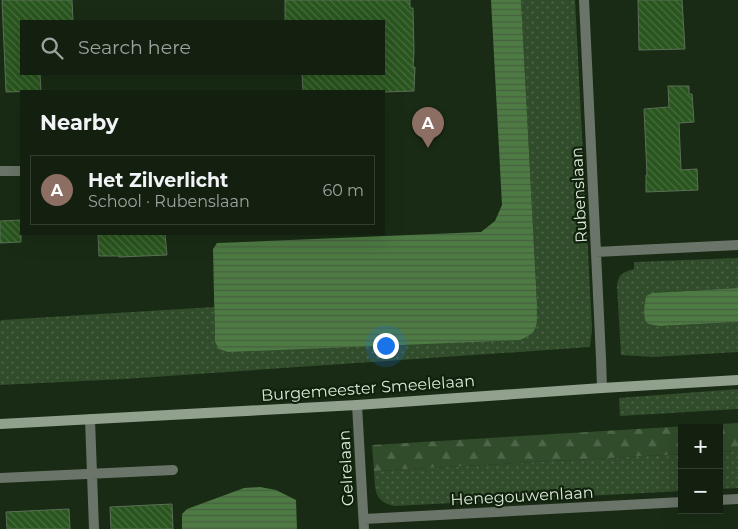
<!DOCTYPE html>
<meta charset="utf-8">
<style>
:root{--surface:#132010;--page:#1c2819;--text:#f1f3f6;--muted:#9da39f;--line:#323e30;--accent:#bca0f2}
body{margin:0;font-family:Montserrat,sans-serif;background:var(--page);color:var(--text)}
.controls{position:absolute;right:15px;bottom:15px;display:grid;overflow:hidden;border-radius:0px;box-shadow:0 5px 20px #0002}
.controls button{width:45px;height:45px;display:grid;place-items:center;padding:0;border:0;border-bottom:1px solid var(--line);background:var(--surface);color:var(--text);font:25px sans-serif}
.you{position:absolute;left:385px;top:345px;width:18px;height:18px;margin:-12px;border:4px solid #fff;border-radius:50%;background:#1a73e8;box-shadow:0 0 0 8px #1a73e833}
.badge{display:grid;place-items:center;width:32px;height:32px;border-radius:50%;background:var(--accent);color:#fff;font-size:16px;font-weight:700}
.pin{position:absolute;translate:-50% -41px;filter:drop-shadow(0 1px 2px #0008)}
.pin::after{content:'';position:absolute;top:26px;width:18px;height:15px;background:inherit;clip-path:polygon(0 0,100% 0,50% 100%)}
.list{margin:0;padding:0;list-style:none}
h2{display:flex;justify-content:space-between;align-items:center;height:65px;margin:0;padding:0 20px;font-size:21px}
h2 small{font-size:16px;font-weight:400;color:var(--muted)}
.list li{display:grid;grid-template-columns:32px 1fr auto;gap:15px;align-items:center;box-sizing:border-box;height:70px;margin:0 10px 10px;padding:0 10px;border:1px solid var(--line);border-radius:0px}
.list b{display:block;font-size:19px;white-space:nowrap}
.list p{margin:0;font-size:16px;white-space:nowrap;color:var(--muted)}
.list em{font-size:16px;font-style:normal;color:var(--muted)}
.icon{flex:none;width:28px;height:28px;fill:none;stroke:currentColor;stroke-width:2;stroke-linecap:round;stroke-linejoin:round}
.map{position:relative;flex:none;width:738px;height:529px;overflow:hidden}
.search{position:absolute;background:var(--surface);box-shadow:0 5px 20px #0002;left:20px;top:20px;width:365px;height:55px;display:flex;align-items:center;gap:12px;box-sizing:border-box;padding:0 18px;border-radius:0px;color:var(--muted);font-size:19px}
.panel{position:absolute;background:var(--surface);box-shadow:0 5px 20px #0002;left:20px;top:90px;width:365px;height:145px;border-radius:0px}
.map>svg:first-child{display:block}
.grass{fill:url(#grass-dots)}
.forest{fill:url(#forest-firs)}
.water{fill:url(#water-rules)}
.building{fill:url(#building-back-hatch);stroke:#5b6f56}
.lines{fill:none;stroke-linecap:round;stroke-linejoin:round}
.street{stroke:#6a7468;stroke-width:10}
.secondary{stroke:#92a08e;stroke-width:10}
.labels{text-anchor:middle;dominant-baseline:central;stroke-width:4.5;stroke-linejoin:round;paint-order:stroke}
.street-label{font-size:16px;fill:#dde8da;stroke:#10210c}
</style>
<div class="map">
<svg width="738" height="529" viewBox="0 0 738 529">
<defs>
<pattern id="grass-dots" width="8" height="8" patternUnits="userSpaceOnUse" patternTransform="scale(1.25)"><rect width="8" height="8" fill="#314c2a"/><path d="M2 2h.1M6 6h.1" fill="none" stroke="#4e6648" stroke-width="1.8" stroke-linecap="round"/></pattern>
<pattern id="forest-firs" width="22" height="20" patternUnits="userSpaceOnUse" patternTransform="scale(1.25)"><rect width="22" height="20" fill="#314c2a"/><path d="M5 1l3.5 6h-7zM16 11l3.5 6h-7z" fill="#4e6648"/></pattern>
<pattern id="water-rules" width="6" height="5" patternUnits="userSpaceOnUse" patternTransform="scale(1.25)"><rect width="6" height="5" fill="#4d7b43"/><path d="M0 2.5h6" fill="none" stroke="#486042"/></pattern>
<pattern id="building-back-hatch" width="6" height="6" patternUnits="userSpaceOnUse" patternTransform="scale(1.25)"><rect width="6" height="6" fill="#29551e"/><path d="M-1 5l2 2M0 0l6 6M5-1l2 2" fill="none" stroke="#486d3e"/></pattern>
</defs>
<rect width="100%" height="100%" fill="#192b15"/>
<!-- grass -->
<path class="grass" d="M521,0H575L592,329L590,347L124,379L0,385V321L2,320L214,307L215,343L535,330L537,304Z
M738,258V288L652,293L646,296L645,314L660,326L738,322V352L653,357L621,355L617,286C619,273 622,273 634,269V262Z
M738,389V409L620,416L619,398Z
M738,451V488L719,489V452Z
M682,454V491L395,506C374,502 375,490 374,471Z"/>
<!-- forest -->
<path class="forest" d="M738,423V451L719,452V428H682V454L374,471L372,445Z"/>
<!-- water -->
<path class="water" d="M491,0H521L537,304C536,325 541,331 520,340L228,352L219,349L215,342L213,249L217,243L481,232L495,221L502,205Z
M738,288V322L660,326C656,325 650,325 647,323C642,317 645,303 646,296L652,293Z
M260,487L276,490L296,500L297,529H182V514L187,509L244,488Z"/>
<!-- building -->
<path class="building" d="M2,0H72L73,21H21V74H40L41,91L6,92Z
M285,0H410V8H413L414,52L413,67H415L414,91L384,92V91H303L302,74H384V21H285Z
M638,0H682L685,49L639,50Z
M668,86H689V94H692L694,122L679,123L681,170L697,169L698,190L646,192V175H647L644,109L669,107Z
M21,220V242L0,243V221Z
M98,234H165L167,255L119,257V256H99Z
M172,504L173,529H111L110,507Z
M69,509L70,529H7L6,512Z"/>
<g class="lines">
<!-- street -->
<path class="street" d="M584,0L601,358L602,388
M0,171H21
M596,252L738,245
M357,405L364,529
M90,419L94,529
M0,478L173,470
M719,500L738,499
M364,519L682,502"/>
<!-- secondary -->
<path class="secondary" d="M0,424L357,405L602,388L738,380"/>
</g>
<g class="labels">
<!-- street labels -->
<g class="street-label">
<text transform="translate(579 195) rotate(-93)">Rubenslaan</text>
<text transform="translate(368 388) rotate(-4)">Burgemeester Smeelelaan</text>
<text transform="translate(346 468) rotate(-93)">Gelrelaan</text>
<text transform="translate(522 496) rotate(-3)">Henegouwenlaan</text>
</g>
</g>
</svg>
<div class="controls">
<button>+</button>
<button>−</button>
</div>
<div class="you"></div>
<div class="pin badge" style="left:428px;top:148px;background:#8d6e63">A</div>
<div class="search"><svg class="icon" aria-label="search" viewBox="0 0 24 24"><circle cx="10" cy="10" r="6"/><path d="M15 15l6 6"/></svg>Search here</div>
<section class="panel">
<h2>Nearby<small></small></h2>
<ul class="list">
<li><span class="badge" style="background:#8d6e63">A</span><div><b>Het Zilverlicht</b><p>School · Rubenslaan</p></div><em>60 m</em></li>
</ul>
</section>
</div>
